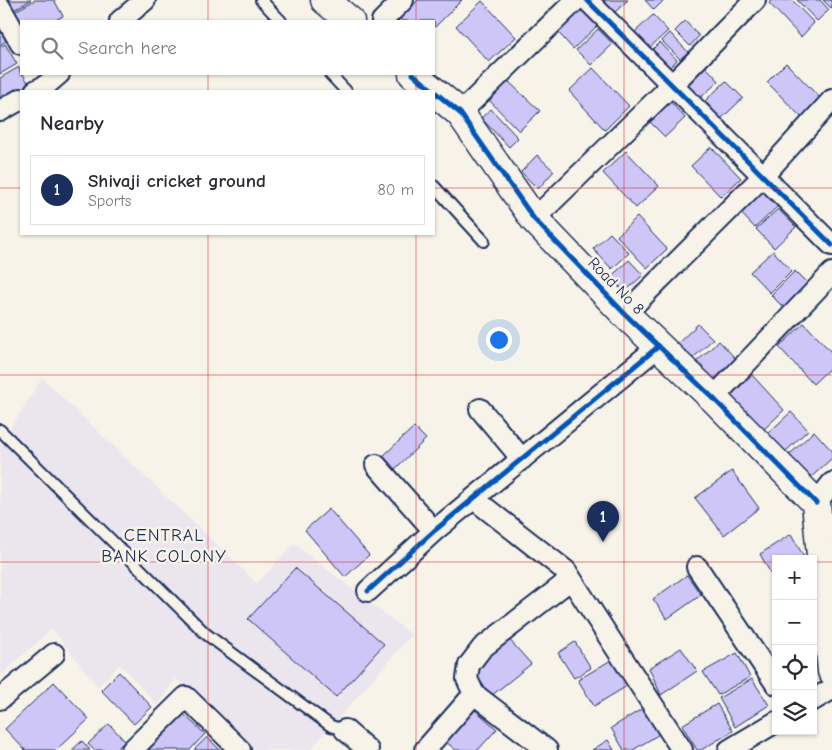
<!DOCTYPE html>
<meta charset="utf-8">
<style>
:root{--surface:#fff;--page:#f7f7f7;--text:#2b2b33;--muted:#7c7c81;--line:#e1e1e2;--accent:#1b2f5e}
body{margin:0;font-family:"Comic Neue",sans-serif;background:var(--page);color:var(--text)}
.controls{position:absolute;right:15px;bottom:15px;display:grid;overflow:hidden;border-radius:0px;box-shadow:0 1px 4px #0004}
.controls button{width:45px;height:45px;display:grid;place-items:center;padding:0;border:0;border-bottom:1px solid var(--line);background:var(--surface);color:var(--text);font:25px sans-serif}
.you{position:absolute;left:498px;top:339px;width:18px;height:18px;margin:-12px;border:4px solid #fff;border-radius:50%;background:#1a73e8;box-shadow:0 0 0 8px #1a73e833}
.badge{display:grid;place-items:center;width:32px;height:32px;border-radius:50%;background:var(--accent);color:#fff;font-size:16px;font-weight:700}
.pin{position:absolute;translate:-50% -41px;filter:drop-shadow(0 1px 2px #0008)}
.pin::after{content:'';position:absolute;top:26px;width:18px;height:15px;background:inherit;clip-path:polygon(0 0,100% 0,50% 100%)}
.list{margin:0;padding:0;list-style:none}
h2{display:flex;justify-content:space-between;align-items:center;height:65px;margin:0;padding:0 20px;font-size:21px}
h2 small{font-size:16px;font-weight:400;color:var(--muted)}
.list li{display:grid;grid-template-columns:32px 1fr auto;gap:15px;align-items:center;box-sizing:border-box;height:70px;margin:0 10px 10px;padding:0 10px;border:1px solid var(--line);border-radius:0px}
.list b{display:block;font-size:19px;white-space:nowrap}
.list p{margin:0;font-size:16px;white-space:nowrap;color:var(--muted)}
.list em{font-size:16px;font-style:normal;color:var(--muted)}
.icon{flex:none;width:28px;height:28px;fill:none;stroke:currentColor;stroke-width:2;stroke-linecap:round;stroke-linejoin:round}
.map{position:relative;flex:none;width:832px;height:750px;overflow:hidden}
.search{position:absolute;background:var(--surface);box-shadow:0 1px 4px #0004;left:20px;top:20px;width:415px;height:55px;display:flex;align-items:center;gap:12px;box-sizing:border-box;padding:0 18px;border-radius:0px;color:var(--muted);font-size:19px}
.panel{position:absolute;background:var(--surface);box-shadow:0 1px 4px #0004;left:20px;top:90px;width:415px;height:145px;border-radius:0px}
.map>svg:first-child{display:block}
.built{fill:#ebe6ed}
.building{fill:#cfc6f8;stroke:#1b2f5e}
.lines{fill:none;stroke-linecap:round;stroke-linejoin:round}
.lane-casing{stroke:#1b2f5e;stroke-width:14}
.street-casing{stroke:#1b2f5e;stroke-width:24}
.secondary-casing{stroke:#1b2f5e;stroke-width:31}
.lane{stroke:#f7f3e8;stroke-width:10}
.street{stroke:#f7f3e8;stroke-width:20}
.secondary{stroke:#f7f3e8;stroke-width:28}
.cycleway-casing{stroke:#f7f3e8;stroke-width:8}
.cycleway{stroke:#0057b8;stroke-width:5}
.grid{fill:none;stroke:#d62828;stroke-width:1;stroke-opacity:0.55}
.labels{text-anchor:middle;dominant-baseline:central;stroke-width:5;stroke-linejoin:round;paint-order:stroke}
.street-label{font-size:16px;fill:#1b2f5e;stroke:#f7f3e8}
.neighbourhood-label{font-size:18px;letter-spacing:1px;fill:#1b2f5e;stroke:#f7f3e8}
</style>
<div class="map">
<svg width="832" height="750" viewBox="0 0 832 750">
<rect width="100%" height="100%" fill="#f7f3e8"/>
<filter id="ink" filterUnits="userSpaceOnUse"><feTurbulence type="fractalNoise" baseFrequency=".02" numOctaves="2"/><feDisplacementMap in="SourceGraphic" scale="10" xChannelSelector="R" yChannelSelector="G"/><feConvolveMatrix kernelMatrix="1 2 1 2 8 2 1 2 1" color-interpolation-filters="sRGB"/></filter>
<g filter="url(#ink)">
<!-- built -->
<path class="built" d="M42,378L257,583L294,544L412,635L310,750H250L176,679L157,705L120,664L98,687L52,629L2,674L0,670V445Z"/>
<!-- building -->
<path class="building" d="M6,0H31L12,11Z
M35,0H54L63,16L54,21H21V37L8,15Z
M418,0H462L434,28V21H403L400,19Z
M603,0H628L615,12Z
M645,0H664L654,10Z
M772,0H792L814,23L801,37L769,3Z
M797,0H820L829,10L817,21Z
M823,0H832V7L831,8Z
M482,1L516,37L489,62L456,26Z
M581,8L597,26L573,49L556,30Z
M653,15L668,31L650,47L635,32Z
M685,21L699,36L690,46L675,31Z
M598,29L613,44L591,65L576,50Z
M0,30L6,41L0,45Z
M670,33L688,52L680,59L662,41Z
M660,42L677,60L668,69L651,51Z
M5,44L17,64L0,74V47Z
M786,63L820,98L801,117L767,82Z
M705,66L719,81L700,98L687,84Z
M19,67L21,74H23L30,86L0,104V78Z
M593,68L629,106L605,130L569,91Z
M507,80L540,111L519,131L488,99Z
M726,81L743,98L721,119L705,101Z
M668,99L685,118L665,137L647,119Z
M491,109L518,138L509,147L481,118Z
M711,147L741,178L721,197L691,166Z
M626,151L659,186L636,208L603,173Z
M537,155L554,171L538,189L521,172Z
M761,187L779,205L755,228L737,209Z
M778,209L796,227L774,248L756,229Z
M637,217L667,249L647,268L617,236Z
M610,233L629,253L612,269L593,249Z
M773,251L792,271L770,293L750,272Z
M629,260L643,275L618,298L604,283Z
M795,271L811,287L787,311L771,295Z
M804,323L832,353V366L813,384L779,347Z
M698,324L713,339L692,359L677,344Z
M719,341L736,359L712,381L695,363Z
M752,375L784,410L760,433L728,398Z
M791,412L808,430L782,455L764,437Z
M414,427L426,439L394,470L382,457Z
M814,431L832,451V458L807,481L786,458Z
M732,471L759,508L724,535L695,498Z
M329,509L369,555L345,577L305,530Z
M791,534L805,559H776V583L760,554Z
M295,568L384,644L336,697L248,619Z
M687,575L701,595L667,619L653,599Z
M508,638L531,664L491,696L471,668Z
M575,642L591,668L574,678L558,653Z
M681,648L697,671L661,695L649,668Z
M737,653L750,677L718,695L703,672Z
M616,657L632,683L594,706L578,680Z
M119,672L152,707L134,724L101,690Z
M752,679L769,705L735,727L719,698Z
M54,682L89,719L56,750H25L5,729Z
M717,704L733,731L701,750H697L682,725Z
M645,707L661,733L633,750H624L611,728Z
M474,709L497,729L478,750H456L446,742Z
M180,711L205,734L190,750H147L145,747Z
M109,724L125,741L116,750H94L88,744Z
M207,737L220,750H194Z
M608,740L614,750H592Z
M82,741L90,750H72Z"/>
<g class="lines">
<defs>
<path id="lane" d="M261,0L281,21
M330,74L346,91
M434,186L484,241
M0,430L206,634L331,726L345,730"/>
<path id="street" d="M587,0L832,245
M0,7L21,44
M120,21L145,0
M382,21L403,0
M35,91L45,86L59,74
M0,111L21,99
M460,113L576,0
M534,219L672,85L755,0
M625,314L763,176L832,100
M713,398L832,273
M480,409L522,459
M376,465L434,531
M474,499L566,571L682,750
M816,503L832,483
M697,567L776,684
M368,591L434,531L659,346
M0,699L54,654
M813,700L832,689
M345,730L368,750
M132,750L186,697L240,750
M425,750L474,694
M547,750L474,694L467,679L469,665L482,648L571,579
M729,750L776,722"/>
<path id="secondary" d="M325,0L350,21
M413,74L460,113L534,219L625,314L713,398L816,503L832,671"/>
</defs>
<!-- lane casing -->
<use href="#lane" class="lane-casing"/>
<!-- street casing -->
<use href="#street" class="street-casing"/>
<!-- secondary casing -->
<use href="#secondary" class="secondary-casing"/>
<!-- lane -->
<use href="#lane" class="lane"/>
<!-- street -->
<use href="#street" class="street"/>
<!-- secondary -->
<use href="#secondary" class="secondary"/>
<defs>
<path id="cycleway" d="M587,0L832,245
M413,74L460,113L534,219L625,314L713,398L816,503
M368,591L434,531L659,346"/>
</defs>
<!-- cycleway casing -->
<use href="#cycleway" class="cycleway-casing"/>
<!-- cycleway -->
<use href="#cycleway" class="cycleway"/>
</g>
</g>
<!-- grid -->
<path class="grid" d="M208,0V21M416,0V21M624,0V750M208,74V91M416,74V91M0,188H21M434,188H832M208,234V750M416,234V750M0,375H832M0,562H776M813,562H832"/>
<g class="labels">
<!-- street labels -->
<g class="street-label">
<text transform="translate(616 286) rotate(46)">Road No 8</text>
</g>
<!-- neighbourhood labels -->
<g class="neighbourhood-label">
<text x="164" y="535">CENTRAL<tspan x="164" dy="21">BANK COLONY</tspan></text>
</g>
</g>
</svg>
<div class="controls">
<button>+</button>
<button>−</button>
<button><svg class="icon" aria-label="locate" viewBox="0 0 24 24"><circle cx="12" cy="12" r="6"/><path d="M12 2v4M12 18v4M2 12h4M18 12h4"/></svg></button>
<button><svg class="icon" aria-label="layers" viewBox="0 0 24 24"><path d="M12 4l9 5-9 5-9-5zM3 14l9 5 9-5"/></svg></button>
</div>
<div class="you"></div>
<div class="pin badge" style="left:603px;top:542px">1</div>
<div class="search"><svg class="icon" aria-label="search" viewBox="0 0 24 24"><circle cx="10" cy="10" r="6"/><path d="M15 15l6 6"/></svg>Search here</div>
<section class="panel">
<h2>Nearby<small></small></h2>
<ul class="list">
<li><span class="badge">1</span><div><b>Shivaji cricket ground</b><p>Sports</p></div><em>80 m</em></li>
</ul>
</section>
</div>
